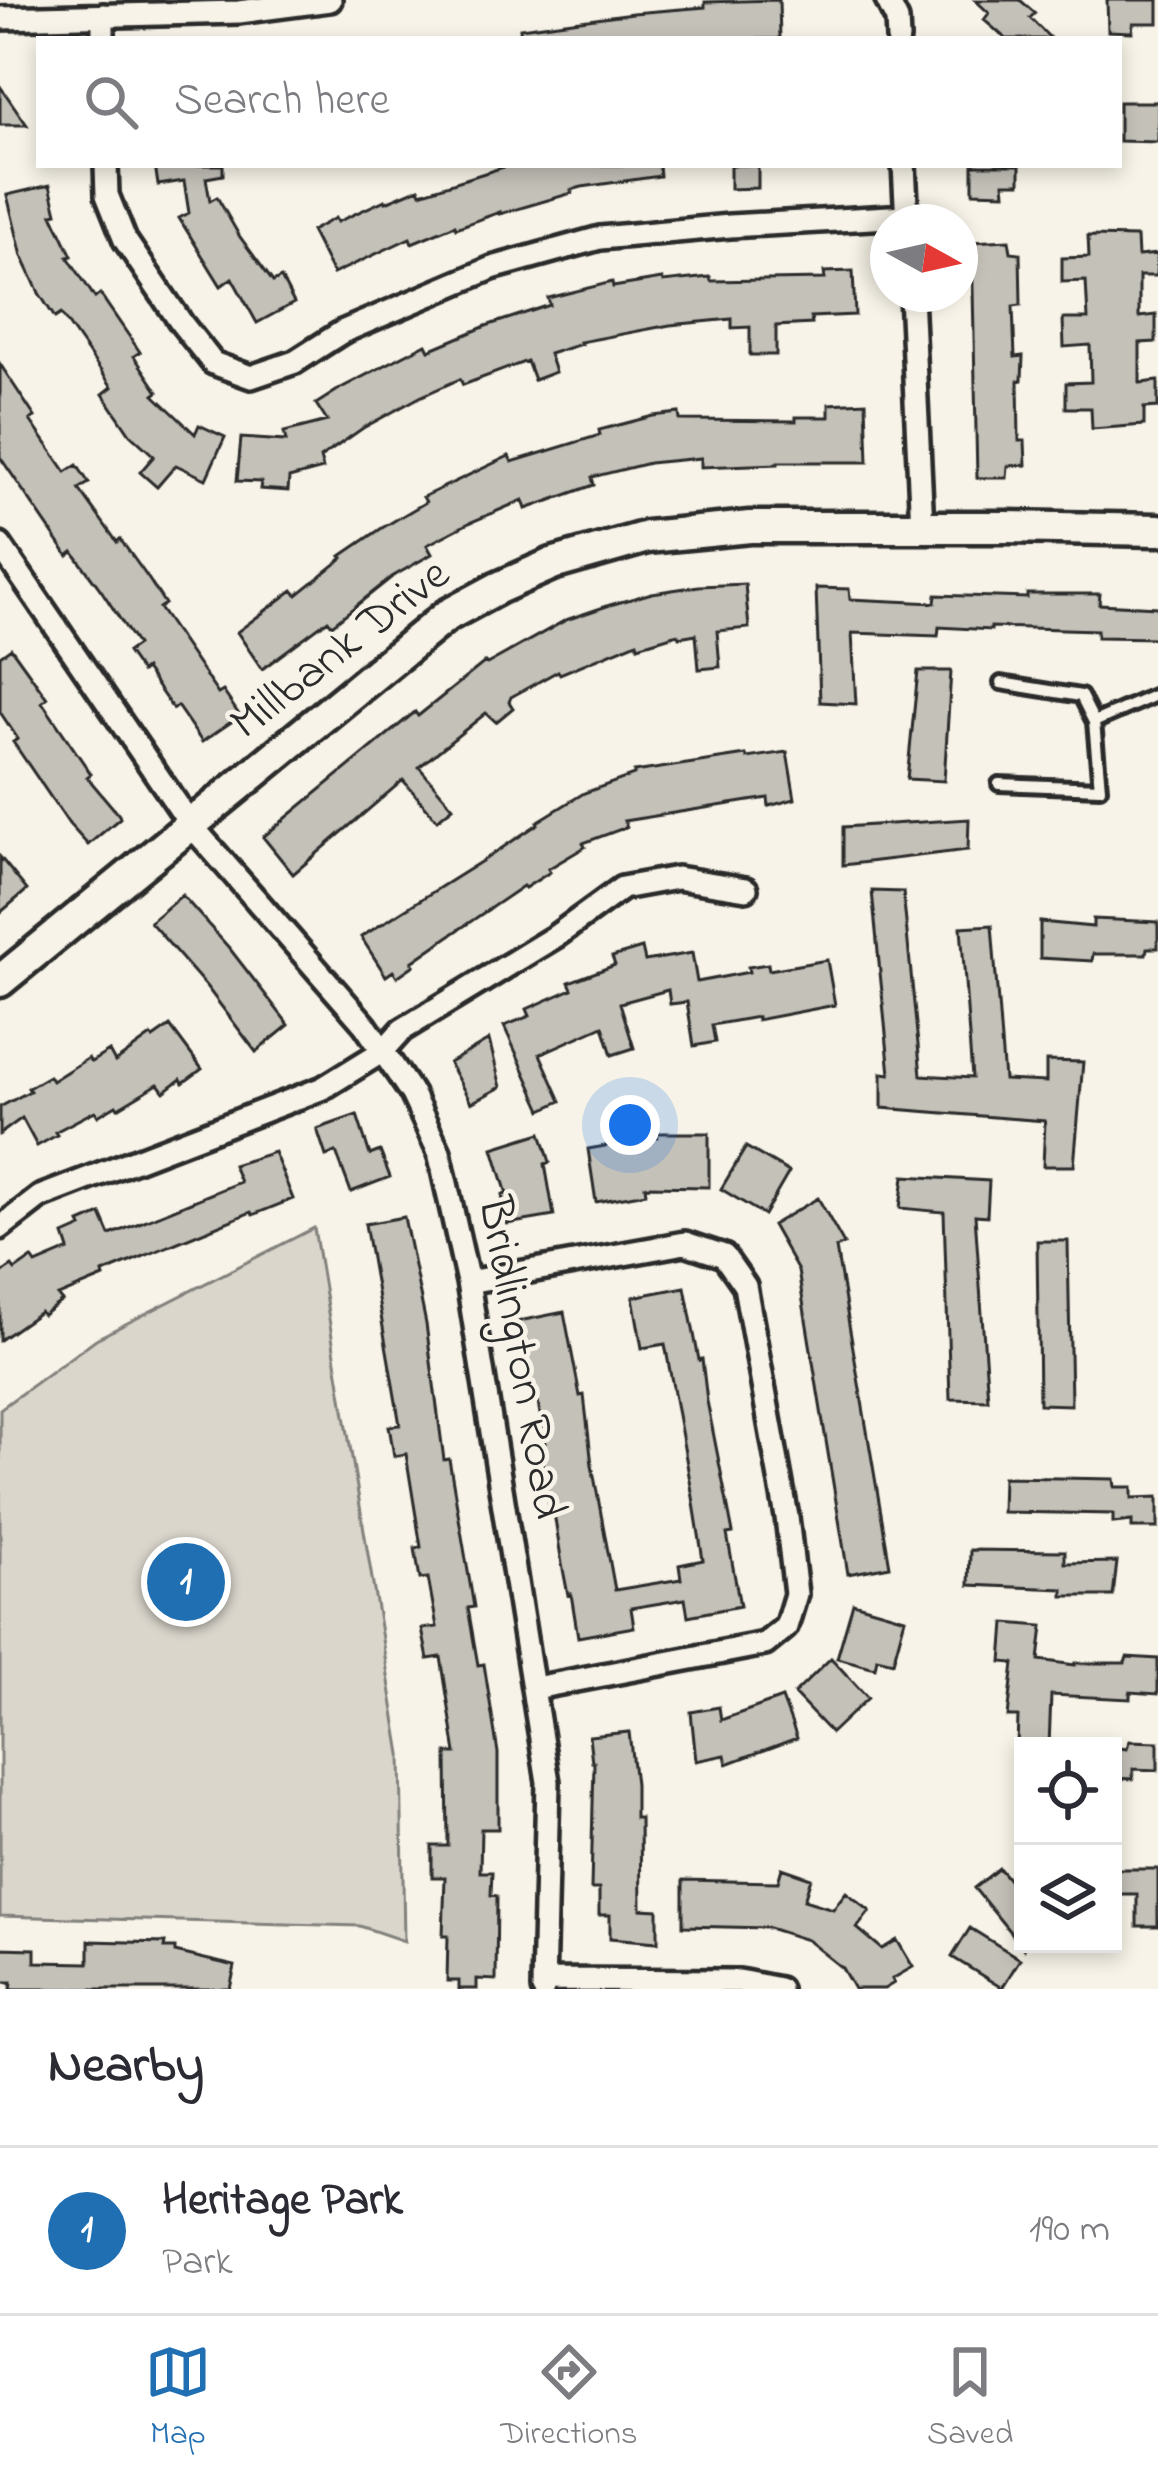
<!DOCTYPE html>
<style>
:root{--surface:#fff;--page:#f7f7f7;--text:#2b2b33;--muted:#7c7c81;--line:#e1e1e2;--accent:#1f6fb2}
body{margin:0;font-family:"Indie Flower",sans-serif;background:var(--page);color:var(--text)}
.controls{position:absolute;right:36px;bottom:36px;display:grid;overflow:hidden;border-radius:0px;box-shadow:0 6px 18px #0003}
.controls button{width:108px;height:108px;display:grid;place-items:center;padding:0;border:0;border-bottom:3px solid var(--line);background:var(--surface);color:var(--text);font:60px sans-serif}
.compass{position:absolute;left:870px;top:204px;width:108px;height:108px;border-radius:50%;background:var(--surface);box-shadow:0 6px 18px #0003;rotate:98deg}
.you{position:absolute;left:630px;top:1125px;width:42px;height:42px;margin:-30px;border:9px solid #fff;border-radius:50%;background:#1a73e8;box-shadow:0 0 0 18px #1a73e833}
.badge{display:grid;place-items:center;width:78px;height:78px;border-radius:50%;background:var(--accent);color:#fff;font-size:39px;font-weight:700}
.pin{position:absolute;translate:-50% -50%;border:6px solid #fff;box-shadow:0 3px 12px #0006}
.list{margin:0;padding:0;list-style:none}
h2{display:flex;justify-content:space-between;align-items:center;height:156px;margin:0;padding:0 48px;font-size:51px}
h2 small{font-size:39px;font-weight:400;color:var(--muted)}
.list li{display:grid;grid-template-columns:78px 1fr auto;gap:36px;align-items:center;box-sizing:border-box;height:168px;padding:0 48px;border-top:3px solid var(--line)}
.list b{display:block;font-size:45px;white-space:nowrap}
.list p{margin:0;font-size:39px;white-space:nowrap;color:var(--muted)}
.list em{font-size:39px;font-style:normal;color:var(--muted)}
.icon{flex:none;width:66px;height:66px;fill:none;stroke:currentColor;stroke-width:2;stroke-linecap:round;stroke-linejoin:round}
.map{position:relative;flex:none;width:1158px;height:1989px;overflow:hidden}
.search{position:absolute;background:var(--surface);box-shadow:0 6px 18px #0003;left:36px;right:36px;top:36px;height:132px;display:flex;align-items:center;gap:30px;box-sizing:border-box;padding:0 42px;border-radius:0px;color:var(--muted);font-size:45px}
.sheet{height:324px;background:var(--surface)}
nav{display:flex;justify-content:space-around;align-items:center;box-sizing:border-box;height:168px;border-top:3px solid var(--line);background:var(--surface);font-size:33px;color:var(--muted)}
nav a{display:grid;justify-items:center;gap:6px}
nav .on{color:var(--accent)}
.map>svg:first-child{display:block}
.green{fill:#dad6cc;stroke:#82807c;stroke-width:3}
.building{fill:#c4c1b9;stroke:#2b2b2b;stroke-width:3}
.lines{fill:none;stroke-linecap:round;stroke-linejoin:round}
.lane-casing{stroke:#2b2b2b;stroke-width:20}
.street-casing{stroke:#2b2b2b;stroke-width:30}
.secondary-casing{stroke:#2b2b2b;stroke-width:39}
.lane{stroke:#f7f3e8;stroke-width:10}
.street{stroke:#f7f3e8;stroke-width:21}
.secondary{stroke:#f7f3e8;stroke-width:30}
.labels{text-anchor:middle;dominant-baseline:central;stroke-width:9;stroke-linejoin:round;paint-order:stroke}
.street-label{font-size:48px;fill:#2b2b2b;stroke:#f7f3e8}
</style>
<div class="map">
<svg width="1158" height="1989" viewBox="0 0 1158 1989">
<rect width="100%" height="100%" fill="#f7f3e8"/>
<filter id="ink" filterUnits="userSpaceOnUse"><feTurbulence type="fractalNoise" baseFrequency=".00833" numOctaves="2"/><feDisplacementMap in="SourceGraphic" scale="24" xChannelSelector="R" yChannelSelector="G"/><feConvolveMatrix kernelMatrix="1 2 1 2 8 2 1 2 1" color-interpolation-filters="sRGB"/></filter>
<g filter="url(#ink)">
<!-- green -->
<path class="green" d="M314,1228L401,1754L404,1941L360,1926L0,1916V1409L96,1339Z"/>
<!-- building -->
<path class="building" d="M779,0L780,39H521L520,28L633,13L705,7V2Z
M975,0H1020L1035,13L1030,18L1051,39H1006L984,20L989,13Z
M1107,0H1158V23H1133L1132,32L1108,31Z
M0,86L27,125H0Z
M1119,102H1158V142L1119,141Z
M155,165H223V175L206,178L210,201L217,197L240,237L273,282L281,278L294,303L257,323L232,278L221,286L179,218L189,213L184,181L158,185Z
M510,165H659L660,176L582,187L571,190L572,193L500,214V212L456,228L455,225L412,243L410,238L333,274L311,231L335,218L337,222L385,200L386,202L419,188L421,193Z
M730,165H758V188L730,189Z
M973,165H1020V183H1004L1005,193L973,192Z
M50,185L57,213L52,214L72,256L68,257L95,298L100,294L140,352L134,356L158,392L154,395L195,434L199,425L225,437L206,479L176,465L157,487L140,472L154,456L130,434L103,394L112,387L61,314L55,318L39,293L22,256L7,195Z
M1088,236L1137,237L1138,256L1157,254L1156,276H1139V317L1156,315V342L1140,343V383L1158,381V407L1144,408V425L1092,429L1091,408H1066V383L1091,382L1090,345L1064,347L1063,319H1088L1086,281L1062,282V258L1089,257Z
M1009,240L1011,252L1020,253L1021,305L1013,306L1015,357L1023,356L1022,380L1018,381L1019,441H1025L1026,465L1008,466L1007,478H977L972,242Z
M853,271L855,315L811,317L812,324L776,326V355H750V327L732,328V319L670,325L580,342L581,344L549,354L555,372L534,380L527,361L463,385L460,379L420,397L363,428L320,458L323,469L289,478L288,491L260,489L261,482L237,481L241,438L286,441L284,432L327,421L316,404L341,388L426,344L429,350L486,326L550,305L548,298L612,282L613,287L662,279L663,282L710,277L711,281L825,279L824,272Z
M0,364L35,417L30,420L66,472L77,465L89,483L79,489L117,542L120,539L148,578L165,604L159,608L218,694L223,691L240,716L202,742L177,706L173,709L145,669L141,672L127,652L137,645L101,590L73,552L68,556L0,457Z
M866,402L868,462H778V464L701,467V458L649,463L592,477L594,485L526,509L523,500L469,523L427,545L432,554L392,577L332,625L328,620L262,669L237,632L293,590L297,595L343,558L341,556L382,528L426,502L423,497L509,456L512,462L600,435L599,430L653,416L679,413L680,420L796,421V417H829V404Z
M745,584L749,628L717,631L720,667L699,669L696,634L679,637L678,634L638,646L637,642L560,674L558,671L511,697L509,702L513,708L496,722L486,713L419,767L453,807L437,820L403,780L293,874L263,837L415,712L418,716L485,662L487,664L566,620L610,605L652,593L699,586Z
M816,588L849,589L850,599L935,603L936,595L1027,598V594H1100L1099,604L1158,607V638L1097,637V630L991,627V630L939,627L938,636L852,633L856,704L820,702Z
M11,648L47,698L42,702L91,774L87,777L119,815L120,818L88,845L69,824L13,742L18,739L0,712V656Z
M918,671H951L944,781L907,779Z
M787,752L795,799L769,806L768,798L624,821L627,827L583,843L585,847L548,869L550,872L525,888L523,886L445,939L412,962L414,965L397,977L393,971L386,976L361,937L490,856L538,824L537,822L584,793L634,775V772L746,755L747,758Z
M969,819L968,850L843,865V827Z
M0,857L27,890L0,913Z
M872,891L903,892L921,1075L972,1078L961,927L992,925L1004,1080L1046,1082V1061L1083,1062L1074,1166H1043L1045,1121L882,1108V1073L890,1074Z
M182,895L230,949L289,1025L256,1052L206,986L150,922Z
M1093,919L1158,922V948H1147L1146,954H1093L1092,961L1040,958V922L1093,927Z
M642,948L645,961L692,953L697,982L749,972L748,967L768,964L769,970L827,960L835,1005L757,1020V1017L712,1025L715,1042L694,1046L687,1002L670,1004L668,990L620,1003L634,1048L612,1055L603,1026L540,1054L561,1101L542,1110L504,1026L530,1016L527,1009L572,989L569,982L615,965L612,957Z
M170,1026L202,1069L183,1083L181,1079L164,1092L158,1084L118,1108L116,1105L98,1116L95,1111L55,1132L57,1135L37,1146L22,1118L0,1134V1107L30,1091L28,1088L49,1076L52,1081L88,1058L91,1062L109,1051L115,1062L151,1036L153,1038Z
M489,1040L501,1087L471,1103L449,1063Z
M357,1115L370,1155L380,1151L390,1177L351,1192L336,1152L326,1156L317,1129Z
M541,1133L550,1162L545,1164L554,1216L507,1224L502,1195L507,1194L493,1148Z
M657,1133H709V1187L645,1186L646,1193L596,1202L588,1149L657,1137Z
M746,1147L789,1172L764,1215L721,1189Z
M274,1152L293,1199L253,1215L251,1212L103,1273L104,1277L58,1296L62,1301L43,1315L40,1312L0,1340V1274L12,1266L15,1270L32,1258L36,1264L69,1250L64,1235L82,1227L80,1223L101,1214L110,1235L240,1182L233,1165Z
M904,1176L989,1181L987,1216L975,1215L988,1400L950,1399L944,1212L900,1208Z
M818,1198L844,1244L836,1248L890,1566L848,1574L798,1271L772,1225Z
M404,1217L426,1324L444,1460L449,1459L474,1607L468,1608L478,1665L484,1664L498,1753V1829H481L480,1872H492L491,1895L497,1896L496,1980L477,1979V1989H459V1981H447L448,1936H443L445,1877H432V1846H448L447,1753H456L441,1657L428,1659L422,1629L437,1627L428,1578L420,1579L415,1548L421,1547L406,1454L394,1456L389,1426L400,1425L365,1224Z
M1037,1241H1068L1071,1405L1039,1404Z
M685,1287L699,1360L702,1359L707,1401L733,1533L727,1534L740,1606L688,1616L685,1599L631,1608L634,1627L578,1637L571,1594L568,1595L562,1564L554,1513H550L541,1444L545,1443L536,1391L530,1392L519,1321L564,1312L580,1396L584,1395L592,1465L615,1590L681,1579L679,1565L703,1560L693,1497L665,1344L642,1348L633,1297Z
M1003,1477L1114,1479L1115,1487H1132V1498L1158,1497V1528H1132V1521L1113,1523V1514L1002,1512Z
M970,1550L1065,1551V1563L1117,1562L1113,1596H1063V1589L969,1585Z
M853,1603L905,1618L893,1662L877,1658L875,1668L837,1658Z
M1005,1623L1043,1626L1039,1660L1075,1665V1663H1125L1127,1657L1158,1659V1694L1130,1692V1699L1051,1695L1049,1746H1017L1018,1717H1008L1014,1663L1002,1662Z
M831,1658L868,1698L831,1733L794,1694Z
M782,1698L797,1738L727,1764L725,1755L696,1761L691,1712L719,1707L721,1720Z
M629,1732L635,1784V1818H640L641,1909L658,1910V1942L610,1938V1915H599V1889H591L594,1762H592L589,1736Z
M1129,1741L1158,1742V1770L1133,1769V1779L1113,1778V1747L1127,1749Z
M782,1868L811,1878L804,1900L833,1909L846,1892L870,1911L857,1928L882,1949L897,1940L913,1967L892,1979L894,1983L884,1989H854L842,1968L807,1940L769,1928L683,1926V1880L778,1882Z
M999,1868L1009,1880L1023,1868V1948L974,1888Z
M1113,1869H1158V1926H1137V1894H1113Z
M970,1928L1020,1959L1002,1988L952,1957Z
M89,1941L165,1943L164,1948H175V1952L235,1966L230,1989H11L12,1982H0V1948L35,1949V1962L89,1963Z"/>
<g class="lines">
<defs>
<path id="lane" d="M1094,722L1158,694
M999,784L1100,788L1094,722L1081,696L1001,683"/>
<path id="street" d="M887,0L897,20L898,39
M103,15V39
M0,18L239,12L330,0
M106,165L107,195L125,240L182,324L213,363L251,377L295,362L342,332L492,268L600,238L730,226L907,216
M904,165L907,222
M911,294L922,527
M0,545L191,825L365,1025L412,1094L439,1152L468,1282L548,1782L543,1989
M0,1228L40,1197L323,1088L383,1051L402,1030L556,936L622,888L677,878L746,889
M468,1282L685,1243L724,1256L745,1286L787,1517L796,1594L786,1627L765,1644L535,1688
M543,1980L739,1981L779,1989"/>
<path id="secondary" d="M0,981L446,616L498,588L552,564L647,537L750,527H1007L1158,530"/>
</defs>
<!-- lane casing -->
<use href="#lane" class="lane-casing"/>
<!-- street casing -->
<use href="#street" class="street-casing"/>
<!-- secondary casing -->
<use href="#secondary" class="secondary-casing"/>
<!-- lane -->
<use href="#lane" class="lane"/>
<!-- street -->
<use href="#street" class="street"/>
<!-- secondary -->
<use href="#secondary" class="secondary"/>
</g>
</g>
<g class="labels">
<!-- street labels -->
<g class="street-label">
<text transform="translate(341 650) rotate(-38)">Millbank Drive</text>
<text transform="translate(520 1358) rotate(80)">Bridlington Road</text>
</g>
</g>
</svg>
<div class="controls">
<button><svg class="icon" aria-label="locate" viewBox="0 0 24 24"><circle cx="12" cy="12" r="6"/><path d="M12 2v4M12 18v4M2 12h4M18 12h4"/></svg></button>
<button><svg class="icon" aria-label="layers" viewBox="0 0 24 24"><path d="M12 4l9 5-9 5-9-5zM3 14l9 5 9-5"/></svg></button>
</div>
<svg class="compass" viewBox="-18 -18 36 36"><path d="M0-13l5 13h-10z" fill="#e53935"/><path d="M0 13l5-13h-10z" fill="#7c7c81"/></svg>
<div class="you"></div>
<div class="pin badge" style="left:186px;top:1582px">1</div>
<div class="search"><svg class="icon" aria-label="search" viewBox="0 0 24 24"><circle cx="10" cy="10" r="6"/><path d="M15 15l6 6"/></svg>Search here</div>
</div>
<section class="sheet">
<h2>Nearby<small></small></h2>
<ul class="list">
<li><span class="badge">1</span><div><b>Heritage Park</b><p>Park</p></div><em>190 m</em></li>
</ul>
</section>
<nav>
<a class="on"><svg class="icon" aria-label="map" viewBox="0 0 24 24"><path d="M3 6l6-2 6 2 6-2v14l-6 2-6-2-6 2zM9 4v14M15 6v14"/></svg>Map</a>
<a><svg class="icon" aria-label="directions" viewBox="0 0 24 24"><path d="M12 3l9 9-9 9-9-9zM9 14v-3h6M13 9l2 2-2 2"/></svg>Directions</a>
<a><svg class="icon" aria-label="saved" viewBox="0 0 24 24"><path d="M7 4h10v16l-5-4-5 4z"/></svg>Saved</a>
</nav>
